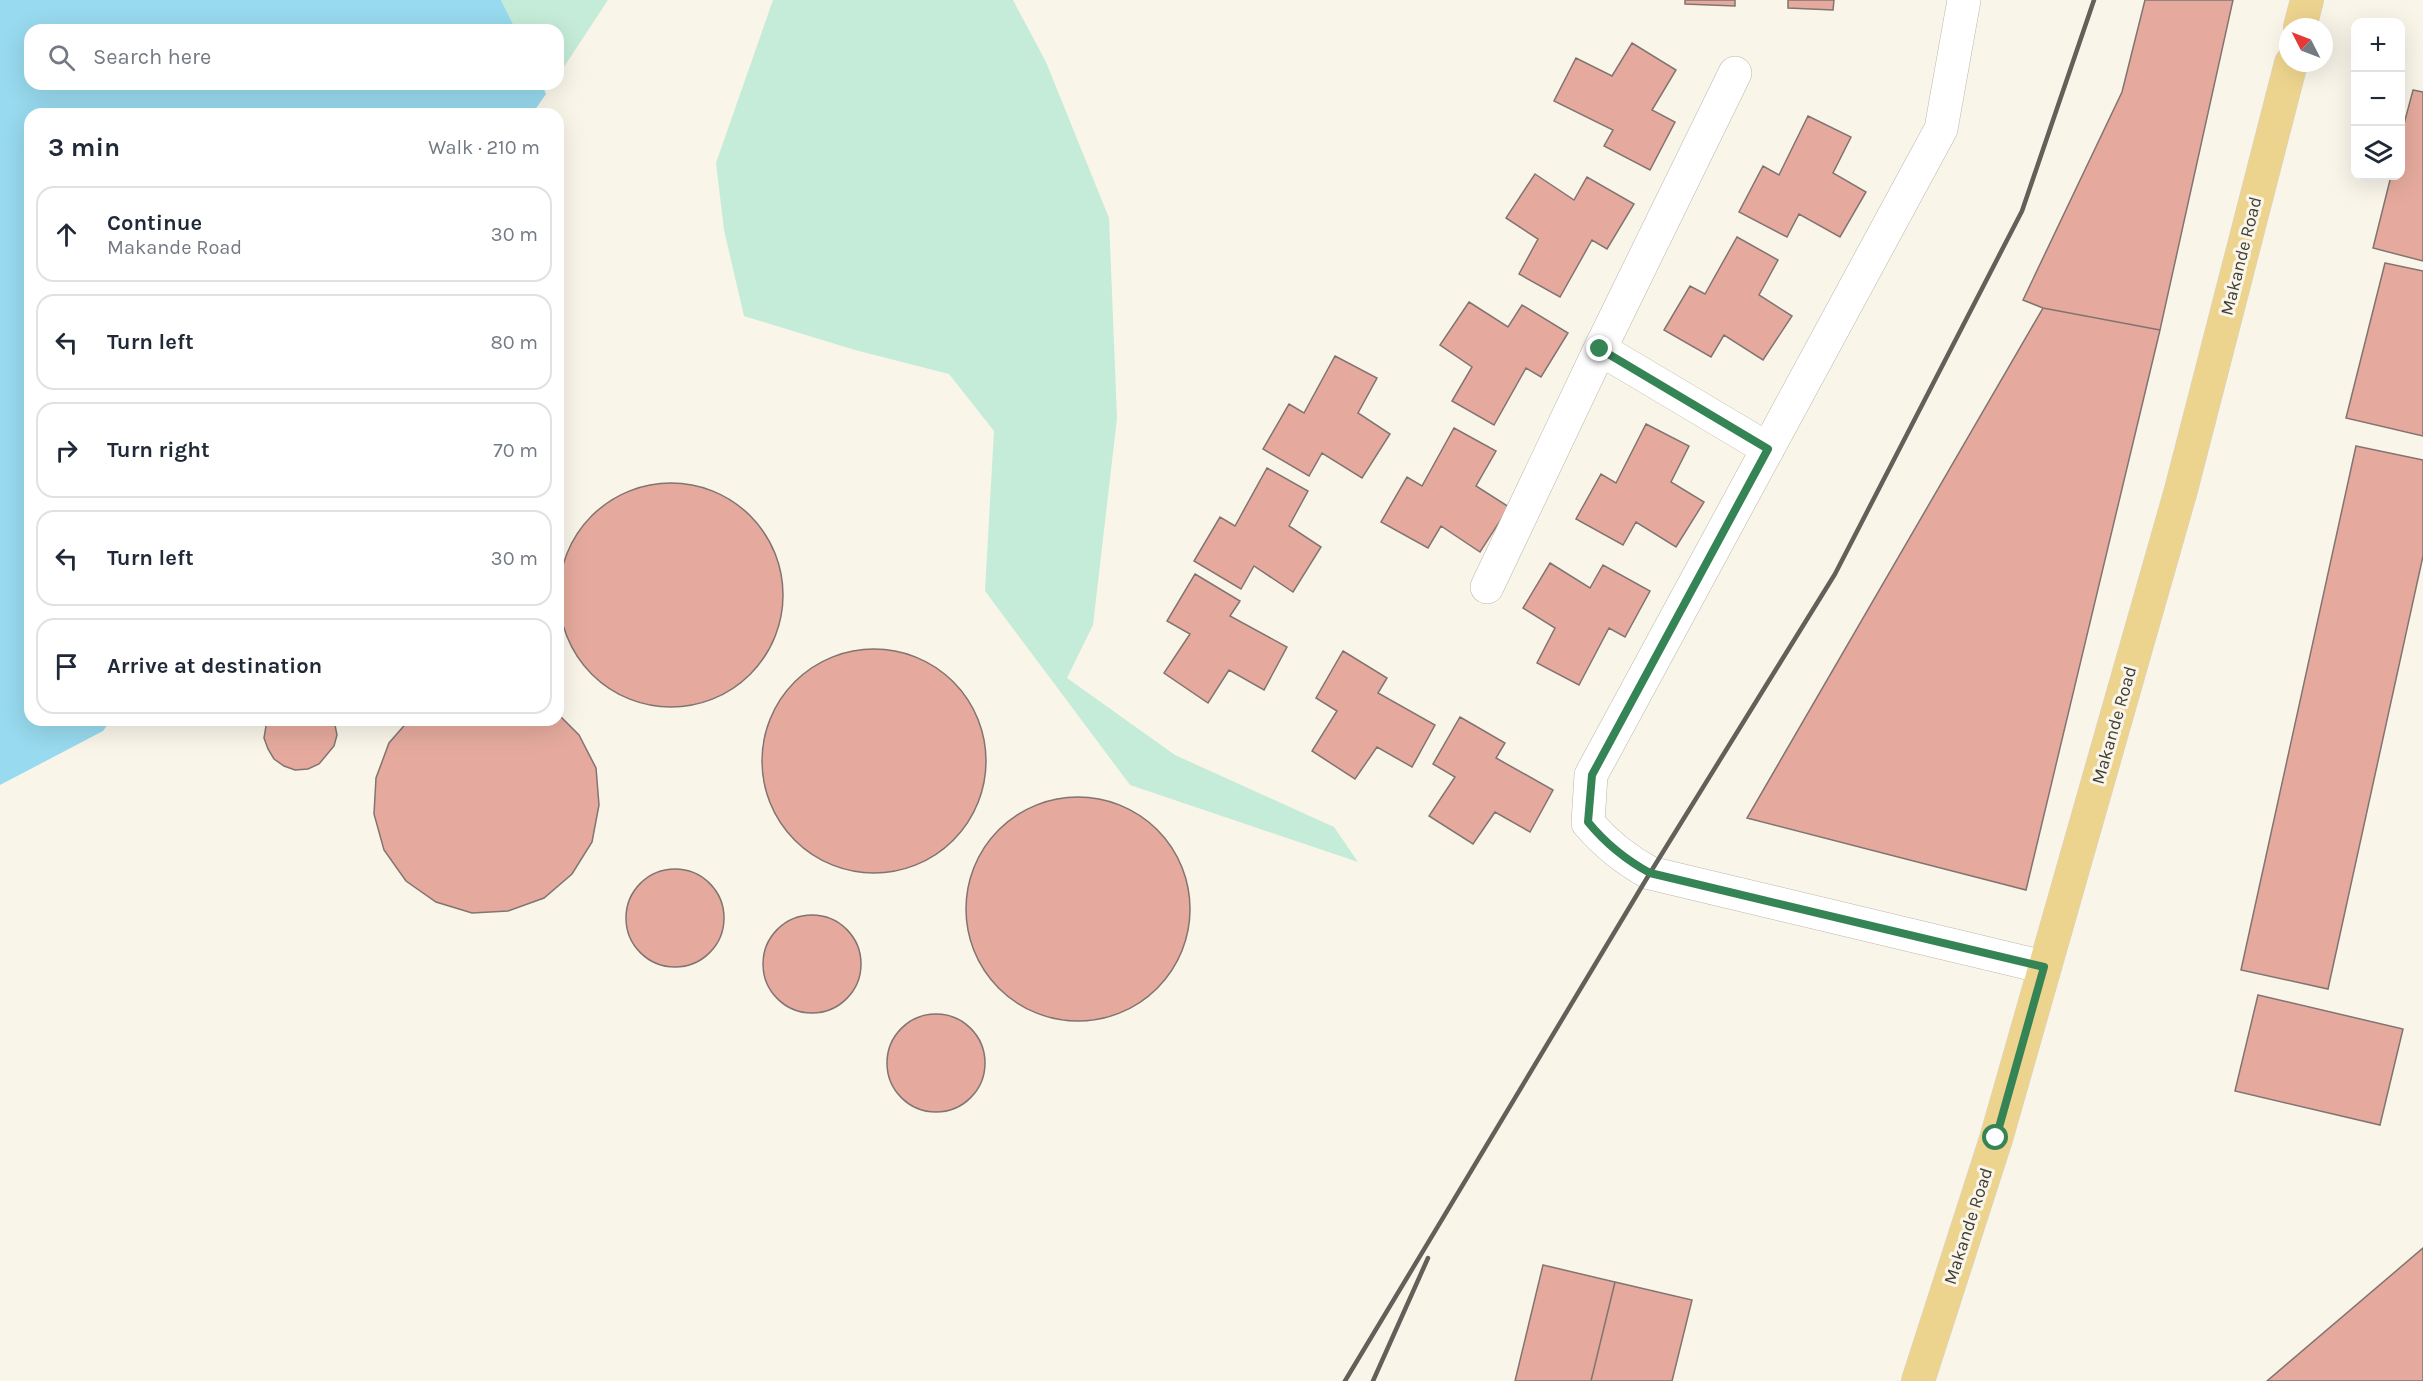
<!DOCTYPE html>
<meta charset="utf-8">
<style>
:root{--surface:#fff;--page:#f6f6f7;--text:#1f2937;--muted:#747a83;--line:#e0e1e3}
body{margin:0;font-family:Karla,sans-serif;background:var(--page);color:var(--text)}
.controls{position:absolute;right:18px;top:18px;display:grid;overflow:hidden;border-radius:12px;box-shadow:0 6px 24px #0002}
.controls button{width:54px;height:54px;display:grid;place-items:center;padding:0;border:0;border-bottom:2px solid var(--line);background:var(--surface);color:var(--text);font:30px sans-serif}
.compass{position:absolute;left:2279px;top:18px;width:54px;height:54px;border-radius:50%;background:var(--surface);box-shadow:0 6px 24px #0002;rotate:312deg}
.stop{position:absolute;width:18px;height:18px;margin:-14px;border:4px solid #358455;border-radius:50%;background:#fff}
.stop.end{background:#358455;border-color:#fff;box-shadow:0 2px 6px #0008}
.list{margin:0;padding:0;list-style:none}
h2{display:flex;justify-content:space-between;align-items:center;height:78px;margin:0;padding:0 24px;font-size:26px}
h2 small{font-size:20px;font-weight:400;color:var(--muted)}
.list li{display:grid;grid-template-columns:39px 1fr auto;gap:18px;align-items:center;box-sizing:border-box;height:96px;margin:0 12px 12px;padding:0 12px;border:2px solid var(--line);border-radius:18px}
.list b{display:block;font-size:22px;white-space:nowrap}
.list p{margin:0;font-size:20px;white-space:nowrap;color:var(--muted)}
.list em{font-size:20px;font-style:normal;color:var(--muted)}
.icon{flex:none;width:33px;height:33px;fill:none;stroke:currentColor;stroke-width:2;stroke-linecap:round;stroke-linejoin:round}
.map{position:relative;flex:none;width:2423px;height:1381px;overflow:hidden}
.search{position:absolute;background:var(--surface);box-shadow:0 6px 24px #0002;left:24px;top:24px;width:540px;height:66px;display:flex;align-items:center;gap:15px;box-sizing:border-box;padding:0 21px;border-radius:18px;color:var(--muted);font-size:22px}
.panel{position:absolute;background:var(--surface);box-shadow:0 6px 24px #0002;left:24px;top:108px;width:540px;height:618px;border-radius:18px}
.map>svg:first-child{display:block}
.green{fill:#c5ecd8}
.water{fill:#98daef}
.building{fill:#e5aa9d;stroke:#817471;stroke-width:1.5}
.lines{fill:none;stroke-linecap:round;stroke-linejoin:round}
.minor-casing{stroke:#bab6aa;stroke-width:34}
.major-casing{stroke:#d5d4d3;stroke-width:34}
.minor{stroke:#fff;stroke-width:33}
.major{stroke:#edd48e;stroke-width:33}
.rail{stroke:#63605a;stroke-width:4.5}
.route{stroke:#358455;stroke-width:8}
.labels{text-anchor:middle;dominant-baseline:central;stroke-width:6;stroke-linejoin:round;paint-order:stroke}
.street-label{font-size:18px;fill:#3f3d38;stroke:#faf5e9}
</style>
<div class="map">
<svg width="2423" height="1381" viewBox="0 0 2423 1381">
<rect width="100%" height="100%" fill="#faf5e9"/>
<!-- green -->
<path class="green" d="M501,0H608L558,76V30H516Z
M773,0H1013L1046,62L1109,218L1117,418L1093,625L1067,678L1175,755L1334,827L1358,862L1130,785L985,591L994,431L949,374L855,350L744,316L724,230L716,163Z"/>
<!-- water -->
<path class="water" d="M0,0H501L516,30H30V84H542L546,94L532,114H30V720H111L103,731L0,785Z"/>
<!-- building -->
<path class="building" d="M1685,0H1735V6L1685,4Z
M1788,0H1834L1833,10L1788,8Z
M2145,0H2233L2160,330L2043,308L2023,300L2122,92Z
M1632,43L1676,70L1652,110L1675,122L1650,170L1604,146L1613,130L1554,101L1576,58L1612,76Z
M2413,90L2423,92V261L2373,248L2391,176H2400V139Z
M1808,116L1851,137L1833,173L1866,192L1840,237L1799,214L1787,237L1739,212L1763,166L1779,175Z
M1535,174L1574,200L1587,177L1634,204L1607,249L1592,240L1560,297L1519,274L1538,239L1506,218Z
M1737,237L1778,260L1759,295L1792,316L1763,360L1724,335L1711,357L1664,330L1690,286L1705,294Z
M2385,263L2423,271V436L2346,418Z
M1469,302L1508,327L1522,305L1568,333L1541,377L1526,368L1494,425L1452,401L1472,367L1440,345Z
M2043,308L2160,330L2026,890L1747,818Z
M1335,356L1377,378L1358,413L1390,434L1362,478L1322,453L1309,476L1263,449L1289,404L1304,413Z
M1646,424L1689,446L1671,482L1704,502L1676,547L1636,522L1623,545L1576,519L1601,474L1616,483Z
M1454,428L1496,451L1476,486L1509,507L1480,552L1441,526L1428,548L1381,522L1407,477L1422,486Z
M2356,446L2423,460V556L2328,989L2241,970Z
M1267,468L1308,491L1289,526L1321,547L1293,592L1254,566L1241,589L1194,561L1220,517L1235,526Z
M559 595a112 112 0 1 1 224 0a112 112 0 1 1-224 0Z
M1550,563L1590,588L1603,565L1650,591L1625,637L1609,628L1579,685L1537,663L1555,628L1523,608Z
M1195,574L1240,601L1230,616L1287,647L1264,690L1229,670L1208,703L1164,673L1190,634L1167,621Z
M762 761a112 112 0 1 1 224 0a112 112 0 1 1-224 0Z
M1343,651L1387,678L1378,693L1435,725L1412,767L1377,747L1355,779L1312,751L1337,711L1316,698Z
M558,714L579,735L596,768L599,805L592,842L572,874L544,898L508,911L472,913L436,902L406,881L384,850L374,814L376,778L389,743L409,720H558Z
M1460,717L1505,743L1496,758L1553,790L1530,832L1495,812L1473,844L1429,816L1455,777L1433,764Z
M267,720H334L337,735L334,746L319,764L308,769L295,770L284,766L274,759L268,749L264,738Z
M966 909a112 112 0 1 1 224 0a112 112 0 1 1-224 0Z
M626 918a49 49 0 1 1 98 0a49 49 0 1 1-98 0Z
M763 964a49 49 0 1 1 98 0a49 49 0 1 1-98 0Z
M2258,995L2403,1029L2380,1125L2235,1091Z
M887 1063a49 49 0 1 1 98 0a49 49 0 1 1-98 0Z
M2423,1248V1381H2267Z
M1543,1265L1615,1282L1591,1381H1515Z
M1615,1282L1692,1300L1672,1381H1591Z"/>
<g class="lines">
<defs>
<path id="minor" d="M1964,0L1941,129L1591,775L1588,823C1606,844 1626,860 1650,873L2044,967
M1735,73L1600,349L1768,449
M1487,587L1600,349"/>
<path id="major" d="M2300,27L2307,0
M1918,1381L1996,1139L2181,490L2291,63"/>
</defs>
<!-- minor casing -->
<use href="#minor" class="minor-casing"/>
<!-- major casing -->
<use href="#major" class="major-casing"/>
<!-- minor -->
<use href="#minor" class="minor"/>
<!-- major -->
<use href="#major" class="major"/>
<!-- rail -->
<path class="rail" d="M1345,1381L1650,873L1835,574L2022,211L2094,0
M1373,1381L1428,1258"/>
</g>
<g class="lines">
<!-- route -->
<path class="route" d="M1600,349L1768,449L1592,775L1588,822C1606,844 1626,860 1650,873L2044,967L1996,1138"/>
</g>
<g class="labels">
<!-- street labels -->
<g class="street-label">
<text transform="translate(2241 256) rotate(-76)">Makande Road</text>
<text transform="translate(2114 725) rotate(-74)">Makande Road</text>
<text transform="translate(1968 1226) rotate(-72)">Makande Road</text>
</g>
</g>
</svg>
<div class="controls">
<button>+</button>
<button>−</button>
<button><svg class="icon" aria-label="layers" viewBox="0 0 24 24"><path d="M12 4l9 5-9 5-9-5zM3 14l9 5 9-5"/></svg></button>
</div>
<svg class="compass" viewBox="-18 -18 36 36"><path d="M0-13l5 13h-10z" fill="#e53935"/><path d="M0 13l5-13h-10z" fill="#747a83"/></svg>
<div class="stop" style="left:1996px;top:1138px"></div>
<div class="stop end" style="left:1600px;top:349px"></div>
<div class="search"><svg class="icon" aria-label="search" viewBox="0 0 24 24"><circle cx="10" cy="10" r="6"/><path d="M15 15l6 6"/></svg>Search here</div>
<section class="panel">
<h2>3 min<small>Walk · 210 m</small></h2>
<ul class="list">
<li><svg class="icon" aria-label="ahead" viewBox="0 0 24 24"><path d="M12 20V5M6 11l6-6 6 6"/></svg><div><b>Continue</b><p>Makande Road</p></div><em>30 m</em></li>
<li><svg class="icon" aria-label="left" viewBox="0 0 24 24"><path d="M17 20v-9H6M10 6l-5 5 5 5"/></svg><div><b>Turn left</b></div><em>80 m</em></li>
<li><svg class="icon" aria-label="right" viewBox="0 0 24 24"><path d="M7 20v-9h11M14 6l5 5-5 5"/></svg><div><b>Turn right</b></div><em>70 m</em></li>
<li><svg class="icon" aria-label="left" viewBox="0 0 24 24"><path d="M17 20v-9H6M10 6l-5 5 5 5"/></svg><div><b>Turn left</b></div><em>30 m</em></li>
<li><svg class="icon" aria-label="arrive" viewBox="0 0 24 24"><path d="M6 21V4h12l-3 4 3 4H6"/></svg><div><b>Arrive at destination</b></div></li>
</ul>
</section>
</div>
